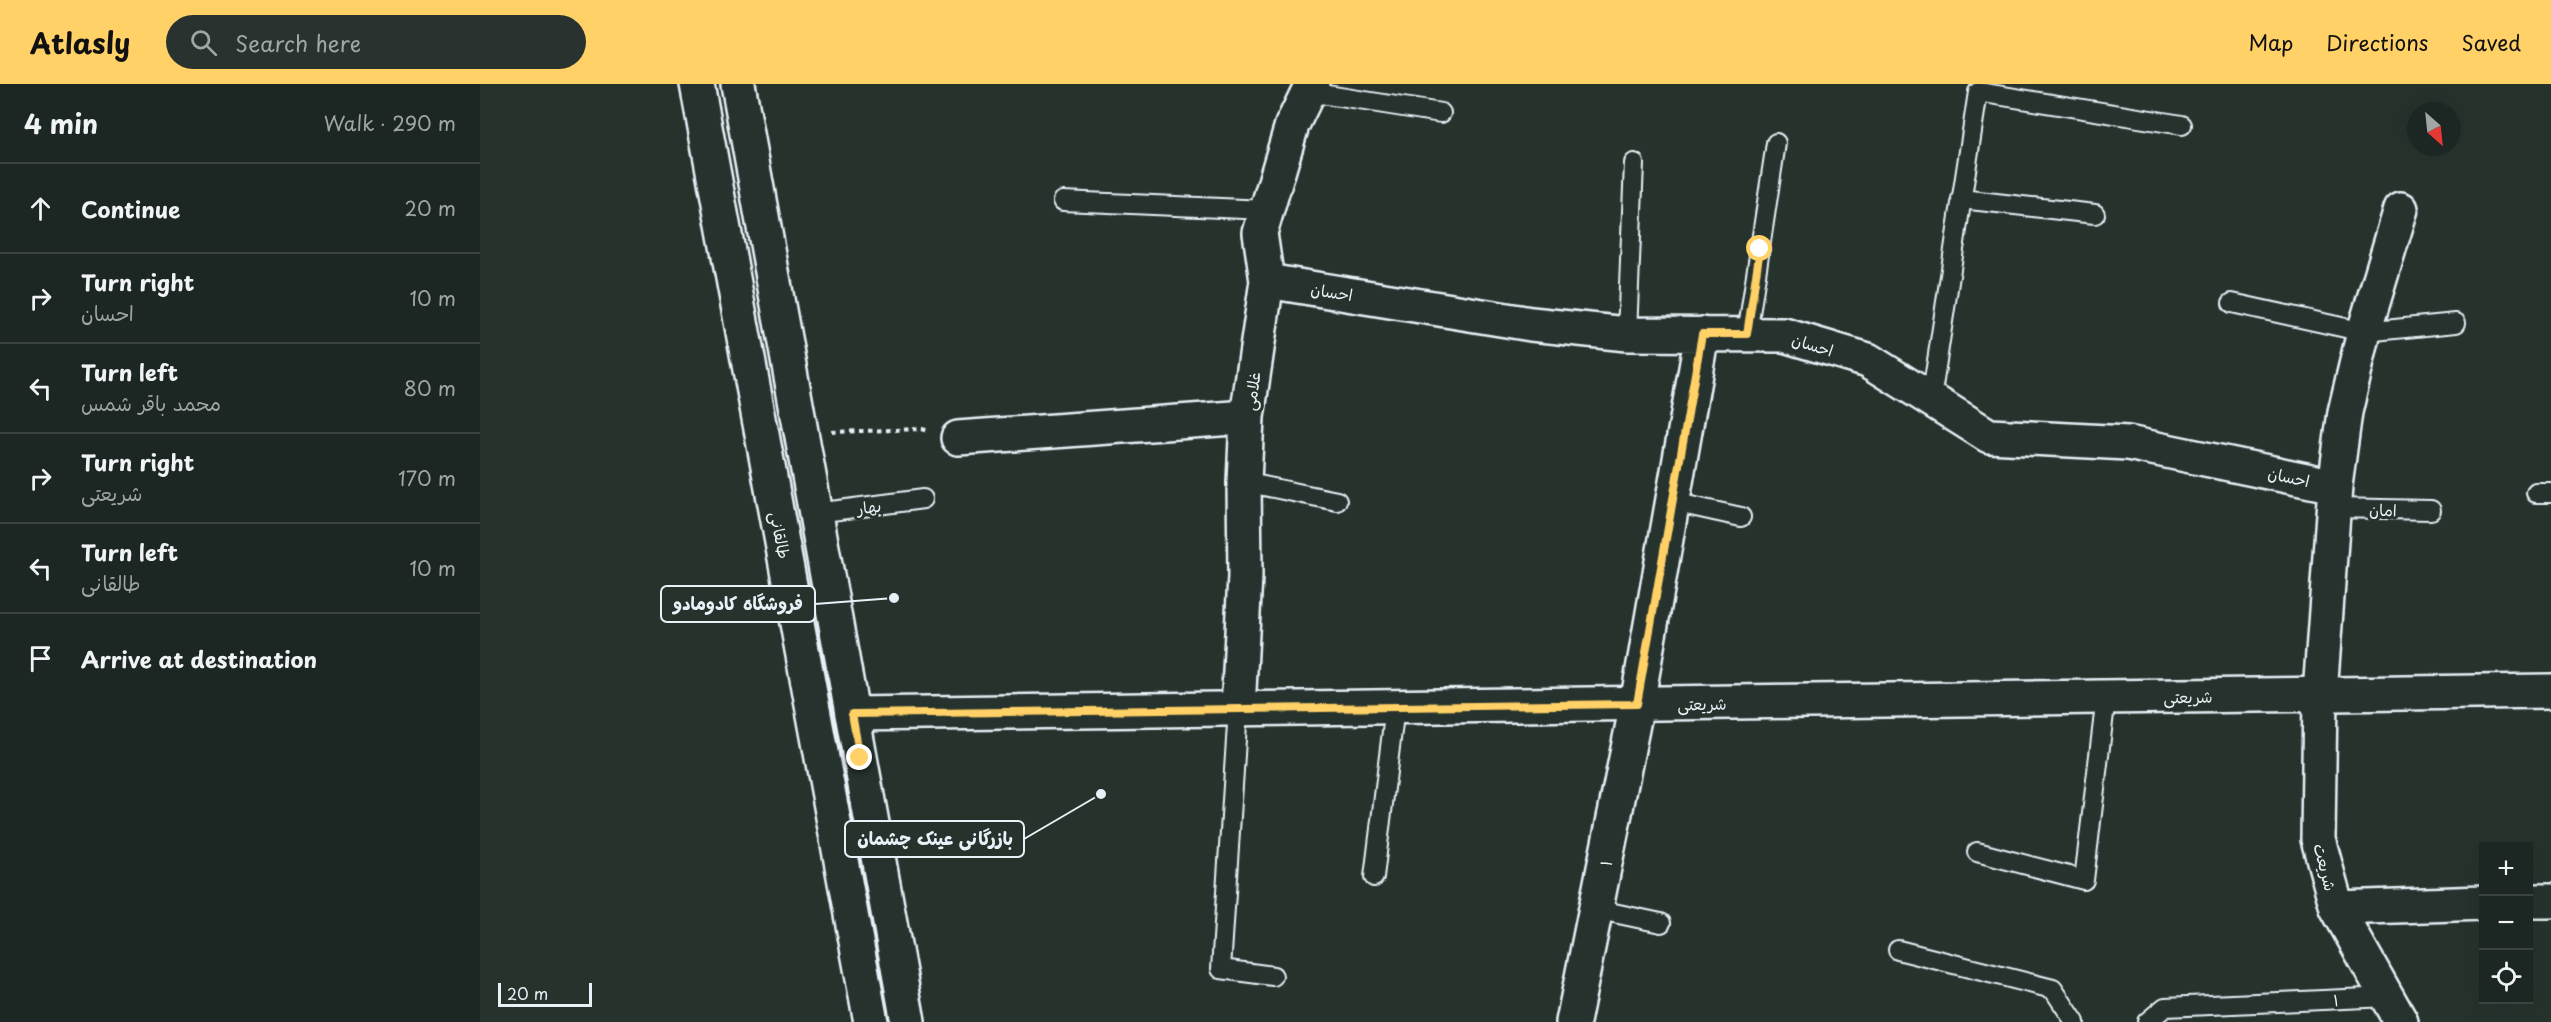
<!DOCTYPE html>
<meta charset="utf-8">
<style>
:root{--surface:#1c2622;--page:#29322f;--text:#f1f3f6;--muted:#a0a5a5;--line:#3a4340;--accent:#ffd166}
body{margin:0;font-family:"Playpen Sans","Playpen Sans Arabic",sans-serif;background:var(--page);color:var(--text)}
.controls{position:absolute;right:18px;bottom:18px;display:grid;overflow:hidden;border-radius:0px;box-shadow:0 6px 24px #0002}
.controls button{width:54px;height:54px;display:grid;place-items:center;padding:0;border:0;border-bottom:2px solid var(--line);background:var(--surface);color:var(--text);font:30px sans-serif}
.compass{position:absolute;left:1927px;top:18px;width:54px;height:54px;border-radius:50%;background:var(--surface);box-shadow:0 6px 24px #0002;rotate:153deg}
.scale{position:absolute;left:18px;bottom:15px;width:94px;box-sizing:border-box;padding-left:6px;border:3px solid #e8f1f8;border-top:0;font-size:16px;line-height:21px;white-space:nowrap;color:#e8f1f8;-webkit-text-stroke:4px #26332d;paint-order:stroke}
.stop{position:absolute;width:18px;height:18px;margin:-14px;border:4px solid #ffd166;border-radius:50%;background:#fff}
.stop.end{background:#ffd166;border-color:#fff;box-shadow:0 2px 6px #0008}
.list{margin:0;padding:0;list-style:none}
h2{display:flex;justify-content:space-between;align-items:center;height:78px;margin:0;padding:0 24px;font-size:26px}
h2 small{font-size:20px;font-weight:400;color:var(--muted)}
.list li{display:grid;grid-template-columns:39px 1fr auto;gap:18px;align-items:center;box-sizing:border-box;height:90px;padding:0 24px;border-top:2px solid var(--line)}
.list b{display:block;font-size:22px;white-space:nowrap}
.list p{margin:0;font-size:20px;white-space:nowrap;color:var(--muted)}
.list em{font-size:20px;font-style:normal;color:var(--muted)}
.icon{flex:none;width:33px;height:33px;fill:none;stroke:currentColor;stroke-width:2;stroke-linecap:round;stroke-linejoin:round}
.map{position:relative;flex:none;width:2071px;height:938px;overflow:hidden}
header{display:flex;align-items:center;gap:36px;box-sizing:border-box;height:84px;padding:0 30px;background:var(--accent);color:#111}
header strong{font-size:28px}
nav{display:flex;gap:33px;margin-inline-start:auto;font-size:21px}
.search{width:420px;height:54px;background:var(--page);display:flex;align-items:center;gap:15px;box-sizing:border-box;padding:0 21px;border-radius:33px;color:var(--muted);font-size:22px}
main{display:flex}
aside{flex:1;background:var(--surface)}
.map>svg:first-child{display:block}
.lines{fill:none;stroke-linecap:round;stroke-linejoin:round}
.service-casing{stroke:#e8f1f8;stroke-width:22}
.minor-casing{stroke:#e8f1f8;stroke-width:38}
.tertiary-casing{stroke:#e8f1f8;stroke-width:38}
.secondary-casing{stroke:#e8f1f8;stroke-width:38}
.path{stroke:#e8f1f8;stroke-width:4;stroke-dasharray:4.5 4.5;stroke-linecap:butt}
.service{stroke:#26332d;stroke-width:18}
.minor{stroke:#26332d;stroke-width:33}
.tertiary{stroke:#26332d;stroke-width:33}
.secondary{stroke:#26332d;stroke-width:33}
.route{stroke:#ffd166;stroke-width:8}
.labels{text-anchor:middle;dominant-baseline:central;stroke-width:6;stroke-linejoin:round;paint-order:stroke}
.street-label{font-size:16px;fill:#e8f1f8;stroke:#26332d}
.leader{fill:none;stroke:#e8f1f8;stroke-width:2}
.callout-dot{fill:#e8f1f8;stroke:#26332d;stroke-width:2}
.callout{fill:#26332d;stroke:#e8f1f8;stroke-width:2}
.callout-label{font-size:18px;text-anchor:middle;font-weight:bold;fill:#e8f1f8}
</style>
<header>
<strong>Atlasly</strong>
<div class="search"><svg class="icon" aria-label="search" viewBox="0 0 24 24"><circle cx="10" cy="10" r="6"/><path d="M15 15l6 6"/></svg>Search here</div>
<nav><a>Map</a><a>Directions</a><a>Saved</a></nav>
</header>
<main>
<aside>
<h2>4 min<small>Walk · 290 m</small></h2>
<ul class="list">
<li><svg class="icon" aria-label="ahead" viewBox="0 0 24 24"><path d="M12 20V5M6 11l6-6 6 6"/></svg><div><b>Continue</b></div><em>20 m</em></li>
<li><svg class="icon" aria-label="right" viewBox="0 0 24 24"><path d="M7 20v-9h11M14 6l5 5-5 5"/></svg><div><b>Turn right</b><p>احسان</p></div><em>10 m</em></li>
<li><svg class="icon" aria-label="left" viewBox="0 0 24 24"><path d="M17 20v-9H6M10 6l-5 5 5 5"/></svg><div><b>Turn left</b><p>محمد باقر شمس</p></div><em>80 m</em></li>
<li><svg class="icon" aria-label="right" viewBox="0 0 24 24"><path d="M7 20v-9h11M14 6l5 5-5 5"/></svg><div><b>Turn right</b><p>شریعتی</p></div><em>170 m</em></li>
<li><svg class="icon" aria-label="left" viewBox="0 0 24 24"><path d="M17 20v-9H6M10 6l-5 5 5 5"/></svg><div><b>Turn left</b><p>طالقانی</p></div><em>10 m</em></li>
<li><svg class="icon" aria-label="arrive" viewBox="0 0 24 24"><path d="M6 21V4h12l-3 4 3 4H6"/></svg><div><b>Arrive at destination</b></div></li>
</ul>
</aside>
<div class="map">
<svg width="2071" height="938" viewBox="0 0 2071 938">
<rect width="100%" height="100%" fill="#26332d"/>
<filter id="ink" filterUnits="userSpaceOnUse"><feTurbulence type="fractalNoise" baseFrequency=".0167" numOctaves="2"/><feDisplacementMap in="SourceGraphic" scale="12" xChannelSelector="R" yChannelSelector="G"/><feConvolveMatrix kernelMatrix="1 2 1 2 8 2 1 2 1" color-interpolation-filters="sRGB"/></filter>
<g filter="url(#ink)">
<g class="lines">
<defs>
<path id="service" d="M828,8L961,29
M1481,115L1615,130
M583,117L786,126
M1752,219L1884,248L1976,239
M1147,250L1154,79
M1267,250L1296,59
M1451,316L1498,8L1702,41
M764,398L857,417
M2056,409H2071
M1193,418L1261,433
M1854,424L1951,426
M336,429L443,415
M758,625L741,885L793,892
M1497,768L1604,796L1626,613
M894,793L915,623
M1115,825L1181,839
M1418,866L1573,905L1595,938
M1667,938L1685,923L1908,913"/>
<path id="minor" d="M787,197L1051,240L1147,250L1304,251L1388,276L1509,352L1648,359L1855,402
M478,354L767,333
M758,625L765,492L764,398L767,333L787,197L780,149L812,41L832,0
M2048,817H2071
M1857,824L2004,819
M1093,938L1157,620L1222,250
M1921,938L1857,824L1838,755L1840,610L1855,402L1865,328L1884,248L1921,125"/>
<path id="tertiary" d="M372,630L2071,607"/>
<path id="secondary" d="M217,0L391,938
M258,0L428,938"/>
</defs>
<!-- service casing -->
<use href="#service" class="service-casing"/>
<!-- minor casing -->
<use href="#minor" class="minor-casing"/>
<!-- tertiary casing -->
<use href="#tertiary" class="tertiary-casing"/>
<!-- secondary casing -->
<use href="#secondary" class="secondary-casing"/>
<!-- path -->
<path class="path" d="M352,348L442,345L449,347"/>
<!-- service -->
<use href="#service" class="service"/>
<!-- minor -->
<use href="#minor" class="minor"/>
<!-- tertiary -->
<use href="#tertiary" class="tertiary"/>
<!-- secondary -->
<use href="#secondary" class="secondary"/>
</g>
</g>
<g class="lines" filter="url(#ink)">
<!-- route -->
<path class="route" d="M380,674L372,630L1157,620L1222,250H1267L1280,165"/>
</g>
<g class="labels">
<!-- street labels -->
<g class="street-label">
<text transform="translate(852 207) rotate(9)">احسان</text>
<text transform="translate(1333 260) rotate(17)">احسان</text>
<text transform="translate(771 307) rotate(-82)">غلامی</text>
<text transform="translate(1809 392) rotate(12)">احسان</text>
<text transform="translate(389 422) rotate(-7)">بهار</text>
<text transform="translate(1903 425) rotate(1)">امان</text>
<text transform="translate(301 451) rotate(79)">طالقانی</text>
<text transform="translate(1708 612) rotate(-1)">شریعتی</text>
<text transform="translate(1222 619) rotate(-1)">شریعتی</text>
<text transform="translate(1125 779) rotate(-78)">۱</text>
<text transform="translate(1846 783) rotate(76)">شریعت</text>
<text transform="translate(1856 915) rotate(-3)">۱</text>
</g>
</g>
<!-- callouts -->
<path class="leader" d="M414 514L335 520M621 710L544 755"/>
<g class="callout-dot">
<circle cx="414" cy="514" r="6"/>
<circle cx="621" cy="710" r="6"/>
</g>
<g class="callout">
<rect x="181" y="502" width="154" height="36" rx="6"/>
<rect x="365" y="737" width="179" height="36" rx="6"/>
</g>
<g class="callout-label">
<text x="258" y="526">فروشگاه کادومادو</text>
<text x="455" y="761">بازرگانی عینک چشمان</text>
</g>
</svg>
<div class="controls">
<button>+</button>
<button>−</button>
<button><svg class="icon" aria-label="locate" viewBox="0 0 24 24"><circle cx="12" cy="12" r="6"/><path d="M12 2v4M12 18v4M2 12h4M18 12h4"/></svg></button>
</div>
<svg class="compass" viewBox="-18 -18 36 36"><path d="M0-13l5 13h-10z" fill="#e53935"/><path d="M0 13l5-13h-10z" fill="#a0a5a5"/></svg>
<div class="scale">20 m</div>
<div class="stop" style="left:1280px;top:165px"></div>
<div class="stop end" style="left:380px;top:674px"></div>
</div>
</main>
